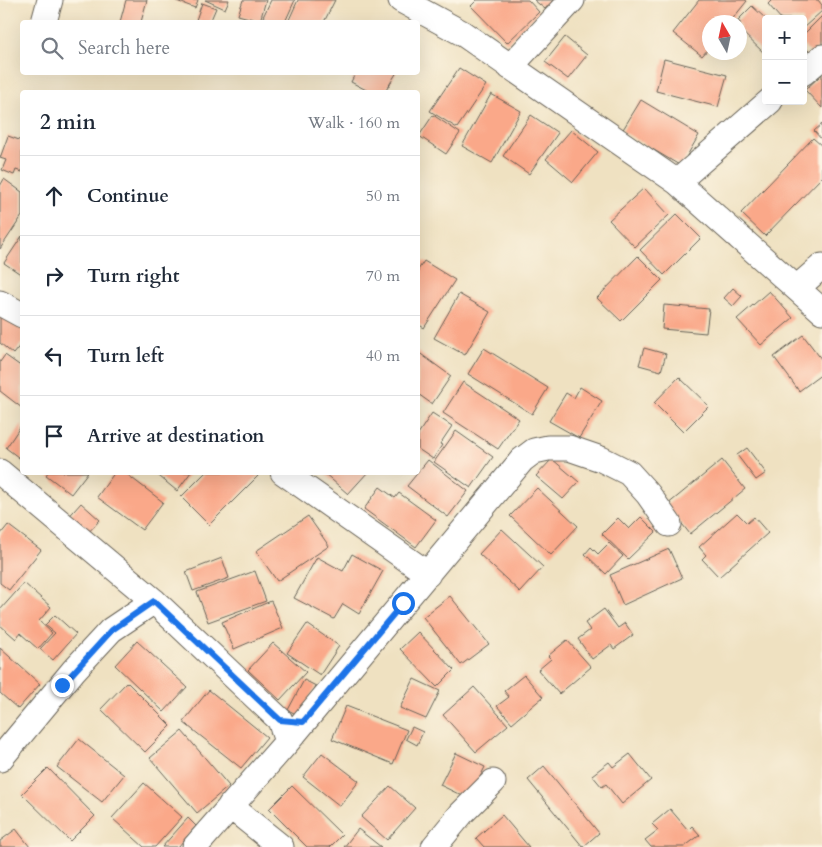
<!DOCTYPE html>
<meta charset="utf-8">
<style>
:root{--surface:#fff;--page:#f6f6f7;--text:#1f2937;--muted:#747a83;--line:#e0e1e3}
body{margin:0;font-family:Cardo,serif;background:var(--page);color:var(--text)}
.controls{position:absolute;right:15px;top:15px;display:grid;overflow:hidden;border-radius:5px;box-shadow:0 5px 20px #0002}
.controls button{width:45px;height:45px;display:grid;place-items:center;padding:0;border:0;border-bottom:1px solid var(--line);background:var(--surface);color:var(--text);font:25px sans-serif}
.compass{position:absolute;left:702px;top:15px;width:45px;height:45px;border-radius:50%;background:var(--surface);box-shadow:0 5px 20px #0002;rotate:351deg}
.stop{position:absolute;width:15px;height:15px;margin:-11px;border:4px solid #1a73e8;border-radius:50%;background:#fff}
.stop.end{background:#1a73e8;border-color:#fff;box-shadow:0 1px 5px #0008}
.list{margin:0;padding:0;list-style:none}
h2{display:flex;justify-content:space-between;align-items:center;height:65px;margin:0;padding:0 20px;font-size:21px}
h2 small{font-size:16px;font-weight:400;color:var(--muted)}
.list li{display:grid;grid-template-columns:32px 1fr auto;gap:15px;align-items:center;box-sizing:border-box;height:80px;padding:0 20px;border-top:1px solid var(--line)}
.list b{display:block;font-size:19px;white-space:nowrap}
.list em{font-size:16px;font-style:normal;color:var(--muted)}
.icon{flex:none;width:28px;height:28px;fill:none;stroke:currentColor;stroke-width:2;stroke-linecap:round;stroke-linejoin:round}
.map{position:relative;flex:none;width:822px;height:847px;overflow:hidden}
.search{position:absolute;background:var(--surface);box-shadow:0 5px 20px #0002;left:20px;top:20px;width:400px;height:55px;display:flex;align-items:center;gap:12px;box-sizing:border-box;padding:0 18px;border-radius:5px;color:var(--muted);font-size:19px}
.panel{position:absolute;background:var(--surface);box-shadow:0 5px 20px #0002;left:20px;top:90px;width:400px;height:385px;border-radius:5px}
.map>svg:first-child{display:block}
.building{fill:#faa889}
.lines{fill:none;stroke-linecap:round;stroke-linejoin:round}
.minor-casing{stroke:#666156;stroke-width:27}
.minor{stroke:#fff;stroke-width:25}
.route{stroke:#1a73e8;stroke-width:6}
</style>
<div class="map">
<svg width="822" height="847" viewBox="0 0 822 847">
<rect width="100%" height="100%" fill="#fcf5e5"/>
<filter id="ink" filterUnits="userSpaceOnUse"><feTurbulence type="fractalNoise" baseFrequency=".02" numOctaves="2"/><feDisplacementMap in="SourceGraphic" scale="10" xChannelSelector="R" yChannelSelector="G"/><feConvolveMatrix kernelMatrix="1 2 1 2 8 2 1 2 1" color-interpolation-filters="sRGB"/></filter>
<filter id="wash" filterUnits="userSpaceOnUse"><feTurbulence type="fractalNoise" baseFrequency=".0096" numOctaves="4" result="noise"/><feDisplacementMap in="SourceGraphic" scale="20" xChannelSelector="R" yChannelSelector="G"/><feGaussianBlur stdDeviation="1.12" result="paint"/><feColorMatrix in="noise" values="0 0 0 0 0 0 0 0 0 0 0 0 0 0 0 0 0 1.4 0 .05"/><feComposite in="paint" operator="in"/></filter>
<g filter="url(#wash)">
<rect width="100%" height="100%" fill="#efe1c1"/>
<g id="blocks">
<!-- building -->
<path class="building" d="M126,0H147L141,22H120Z
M174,0H198L195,8Z
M205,0H229L225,9Z
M243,0H266L260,21L238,15Z
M271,0H295L285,22H274L263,17Z
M298,0H335L324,22H288Z
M477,0H528L539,12L507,43L471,6Z
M534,0H553L545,9Z
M699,0H745L747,1L730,22H710V47L702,56L673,33Z
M772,0H818L822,5V11L803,28V19H781L768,4Z
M202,3L216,8L210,22H203L196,20Z
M752,6L766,19V55L740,30V22H736Z
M822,16V44L812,54L803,45V35Z
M565,37L587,55L568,79L545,62Z
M664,59L727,75L718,107L656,91Z
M459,68L486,85L457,128L430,111Z
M356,72H397L385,92H370L351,82Z
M822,74V108L805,90Z
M491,94L521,111L492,163L462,146Z
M641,100L699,135L681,166L622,131Z
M433,115L460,133L446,154L419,136Z
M531,115L558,133L529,174L503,156Z
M822,124V140L814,131Z
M571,130L598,152L573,182L546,159Z
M8,136L22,141V172L16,170L14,175L2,170L6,160L0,158Z
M813,138L822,146V177L765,236L741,213Z
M4,179L22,192V216L0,249V186Z
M644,188L669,215L635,247L609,220Z
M677,214L701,238L664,275L640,250Z
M22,236V275L4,263Z
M638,256L662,280L621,321L597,298Z
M424,261L455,280L424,328L418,324V270Z
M733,288L742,296L733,306L724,298Z
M769,291L793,318L761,345L737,319Z
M459,294L490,312L465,355L434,338Z
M664,305L709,309L706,333L662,329Z
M0,310L22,329V343L13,354L0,343Z
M803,335L822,360V374L799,391L774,357Z
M484,348L548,388L532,414L468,374Z
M644,348L666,354L661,371L639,365Z
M418,352L451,376L432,404L418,394Z
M5,355L22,367V408L0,391V362Z
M679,377L709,406L683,432L654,403Z
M463,382L519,419L498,449L443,413Z
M580,387L602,401L579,438L549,421L566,393L574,398Z
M432,413L452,426L440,444L442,445L433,459L418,449V434Z
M22,424V460L6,448Z
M456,431L493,457L471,488L434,462Z
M747,448L766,473L756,480L737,455Z
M552,459L579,482L563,499L536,476Z
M428,460L468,491L448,517L407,486Z
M722,460L745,489L690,534L667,505Z
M48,472H88L71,494L46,475Z
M115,472H124L163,502L142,530L97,497Z
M154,472H191L177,491Z
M206,472H255L258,476L209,525L181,497Z
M323,472H368L348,494Z
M380,487L395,498L399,493L436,520L416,547L364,509Z
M537,488L578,526L551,555L510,516Z
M81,503L100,520L85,536L66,520Z
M737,513L747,523L754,517L768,533L719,577L702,559L706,555L699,547Z
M308,516L329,546L277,581L256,551Z
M641,517L656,532L628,559L602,534L618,518L629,529Z
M8,525L41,550L9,590L0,583V535Z
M502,529L543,567L520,592L479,554Z
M609,543L623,556L606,574L585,554L591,547L598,554Z
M669,549L682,578L623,605L610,575Z
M352,554L383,571L359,614L343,604L334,619L294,598L317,557L343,571Z
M222,558L229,578L193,591L186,572Z
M255,571L266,601L208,622L197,592Z
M24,583L51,607L39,621L52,633L38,649L20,633L16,639L0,625V610Z
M450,596L489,644L461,665L423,617Z
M271,601L283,628L234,649L222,622Z
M604,609L618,628L625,623L633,635L614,649L611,645L592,659L578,639L590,630L585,623Z
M55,615L76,634L53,660L40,649L55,633L45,625Z
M307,624L339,646L320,675L287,653Z
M418,632L454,670L437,687L400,649Z
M567,640L591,667L559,694L538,670L551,659L548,656Z
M137,641L187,687L164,712L115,665Z
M273,643L306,672L280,700L248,670Z
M0,648L40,684L18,709L0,693Z
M524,675L543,697L512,723L497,706L509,697L504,691Z
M414,679L440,691L426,719L400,708Z
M304,680L316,686L300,716L288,710Z
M127,682L171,726L145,752L101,709Z
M474,687L508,725L476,752L443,715Z
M209,690L267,737L241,768L183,722Z
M346,706L407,730L393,764L332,739Z
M412,727L423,732L417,745L406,739Z
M182,731L229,786L197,813L150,758Z
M79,739L124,775L102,802L57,767Z
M322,753L359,781L340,806L303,777Z
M456,753L485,767L469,799L440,785Z
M630,754L651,780L622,804L606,784L602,787L592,775L609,762L613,767Z
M544,766L599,833L583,847L528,780Z
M48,768L95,816L70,841L22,794Z
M144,783L182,817L155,847H144L112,818Z
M292,786L342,835L330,847H307L269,809Z
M390,786L415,808L387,840L361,817Z
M670,809L688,830L692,826L700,835L684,847H651L645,840L658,830L652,824Z
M502,815L529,847H484L476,838Z
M188,818L196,826L178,847H162Z
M16,829L30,847H0V841Z
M358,829L381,847H344Z"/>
</g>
</g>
<g filter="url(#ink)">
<use href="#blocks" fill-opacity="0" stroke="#666156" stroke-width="1"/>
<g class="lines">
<defs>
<path id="minor" d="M401,0L462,33L677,182L822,311
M44,22L50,0
M510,67L572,0
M803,73L822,57
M677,182L770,101
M798,287L822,266
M0,303L22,315
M0,472L154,601L280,720L287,742
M283,472L428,574
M0,759L74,670L111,630L154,601
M230,806L281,847
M195,847L287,742L522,460L534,451L548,448H569L601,459L629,473L648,494L669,524
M434,847L461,814L493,782"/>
</defs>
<!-- minor casing -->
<use href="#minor" class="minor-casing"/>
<!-- minor -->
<use href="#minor" class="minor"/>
</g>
</g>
<g class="lines" filter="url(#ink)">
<!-- route -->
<path class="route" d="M62,685L112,630L154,601L280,720L303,722L403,603"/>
</g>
</svg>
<div class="controls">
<button>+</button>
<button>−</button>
</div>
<svg class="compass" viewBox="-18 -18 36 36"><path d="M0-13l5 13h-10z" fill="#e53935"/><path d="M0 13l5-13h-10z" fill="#747a83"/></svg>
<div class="stop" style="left:403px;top:603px"></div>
<div class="stop end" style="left:62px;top:685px"></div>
<div class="search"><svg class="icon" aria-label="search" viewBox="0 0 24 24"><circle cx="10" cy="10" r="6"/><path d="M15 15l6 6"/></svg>Search here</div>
<section class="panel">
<h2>2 min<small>Walk · 160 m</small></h2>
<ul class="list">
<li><svg class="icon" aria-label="ahead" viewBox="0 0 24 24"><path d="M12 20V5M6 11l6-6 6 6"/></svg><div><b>Continue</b></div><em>50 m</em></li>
<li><svg class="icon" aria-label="right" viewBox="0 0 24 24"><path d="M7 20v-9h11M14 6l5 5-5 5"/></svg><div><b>Turn right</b></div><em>70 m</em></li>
<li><svg class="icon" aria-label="left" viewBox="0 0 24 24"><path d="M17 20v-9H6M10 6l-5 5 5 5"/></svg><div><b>Turn left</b></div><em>40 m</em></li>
<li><svg class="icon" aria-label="arrive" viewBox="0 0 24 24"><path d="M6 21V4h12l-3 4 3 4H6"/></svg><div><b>Arrive at destination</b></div></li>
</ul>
</section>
</div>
